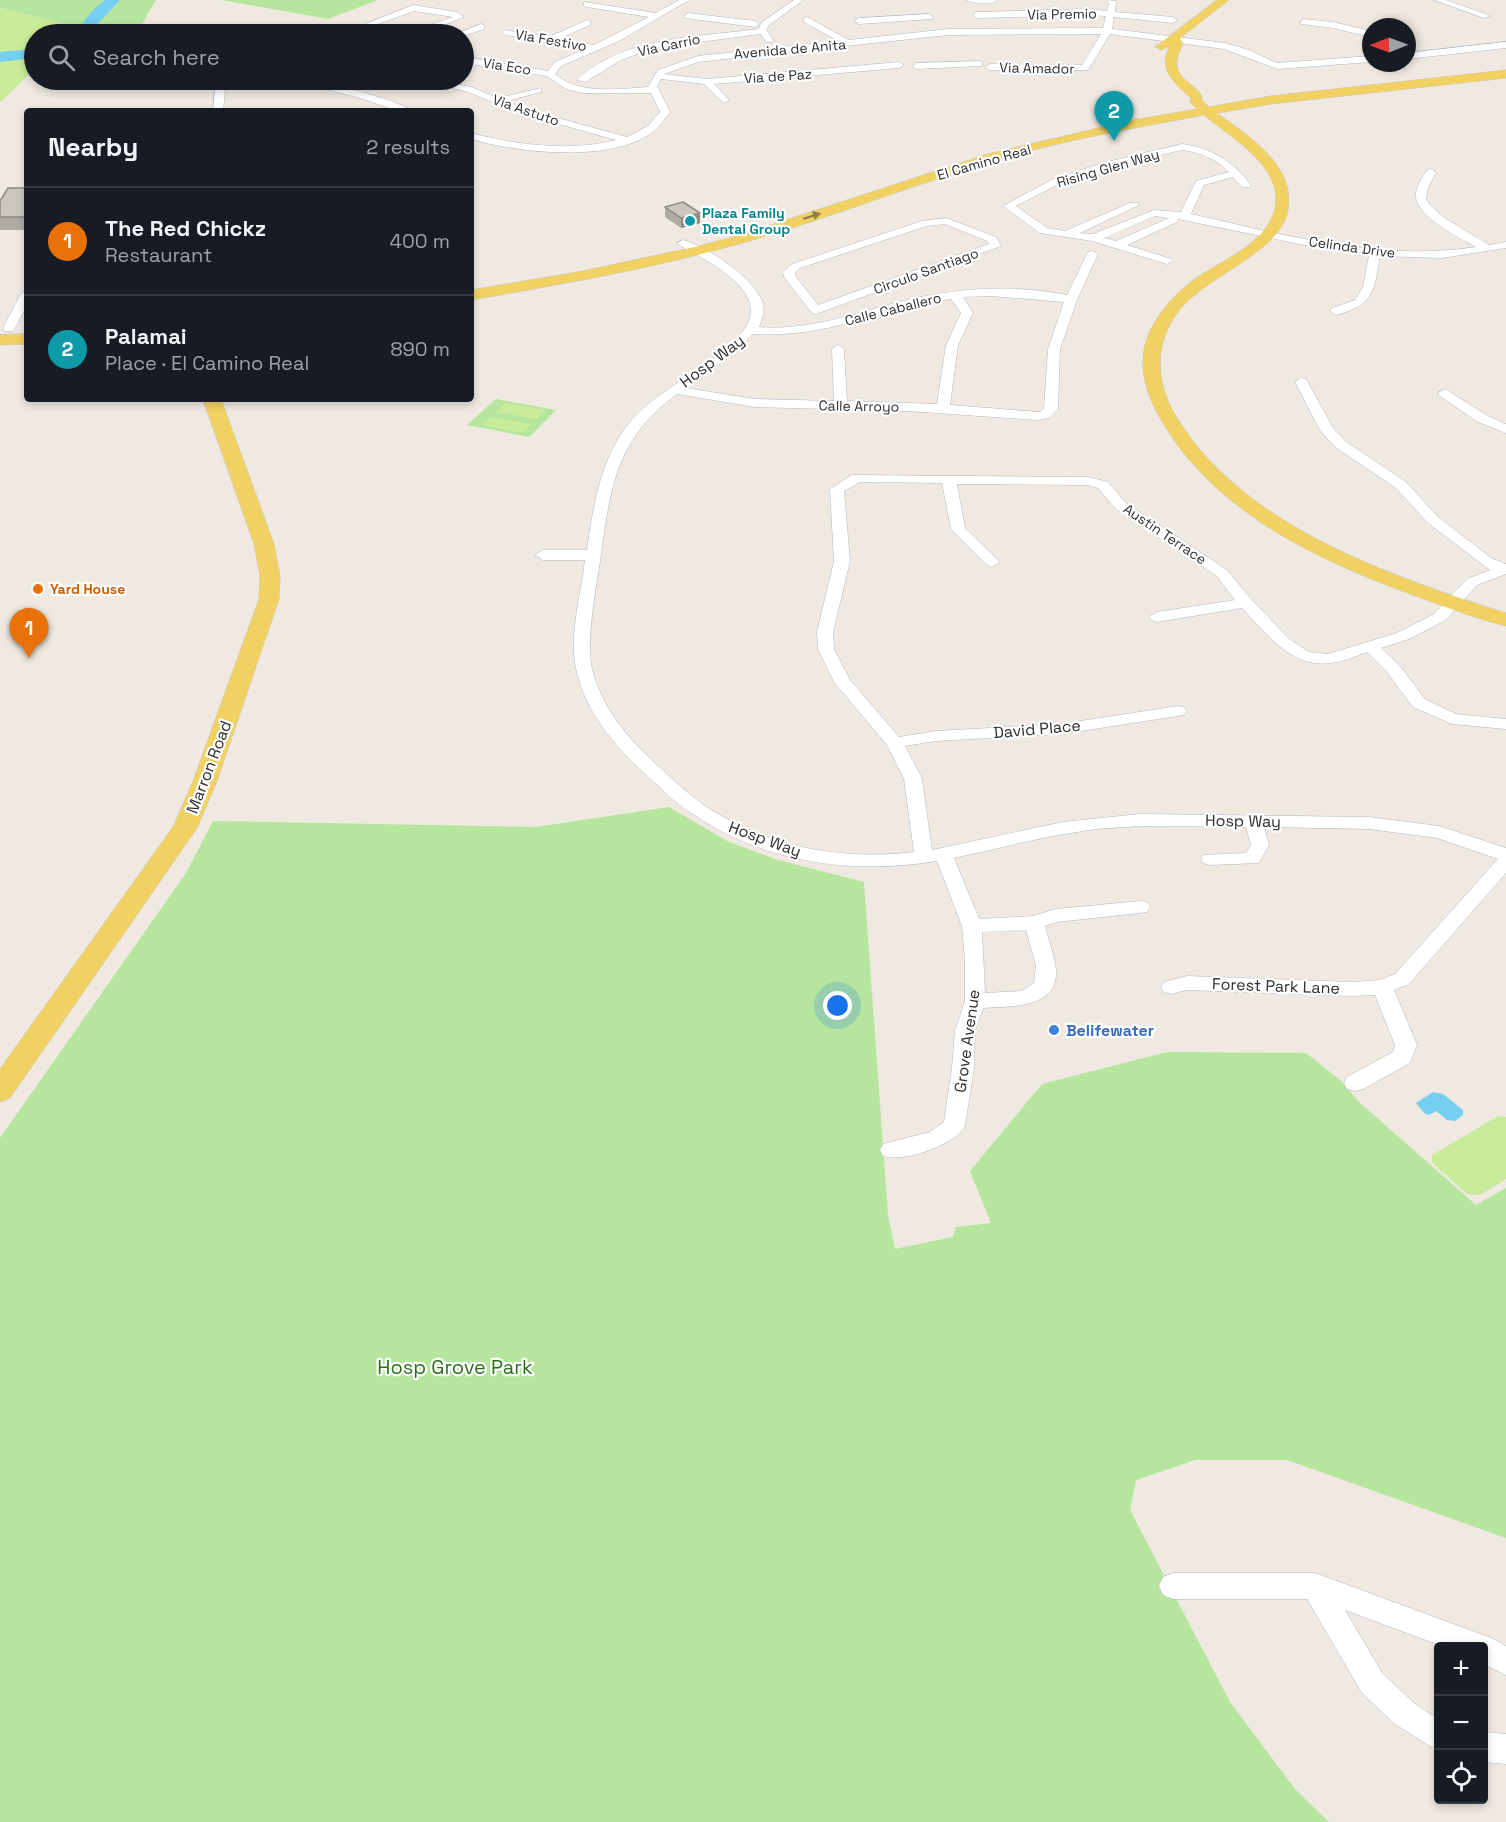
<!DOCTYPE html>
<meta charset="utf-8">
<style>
:root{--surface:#171b24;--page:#20242c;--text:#f1f3f6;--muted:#9ea1a6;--line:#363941;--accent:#b45309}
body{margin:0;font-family:"Space Grotesk",sans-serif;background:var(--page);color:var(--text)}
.controls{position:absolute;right:18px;bottom:18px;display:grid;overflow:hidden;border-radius:6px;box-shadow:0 3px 9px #0003}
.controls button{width:54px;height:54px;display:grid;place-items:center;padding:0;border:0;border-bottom:2px solid var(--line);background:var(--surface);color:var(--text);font:30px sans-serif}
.compass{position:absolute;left:1362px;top:18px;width:54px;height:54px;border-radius:50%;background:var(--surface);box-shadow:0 3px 9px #0003;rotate:269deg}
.you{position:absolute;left:838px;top:1006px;width:21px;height:21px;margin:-15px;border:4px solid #fff;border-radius:50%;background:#1a73e8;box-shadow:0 0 0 9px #1a73e833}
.badge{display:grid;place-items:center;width:39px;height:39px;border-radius:50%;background:var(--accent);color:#fff;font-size:20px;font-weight:700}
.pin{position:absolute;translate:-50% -50px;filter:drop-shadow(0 2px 3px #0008)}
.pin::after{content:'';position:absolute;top:32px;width:21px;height:18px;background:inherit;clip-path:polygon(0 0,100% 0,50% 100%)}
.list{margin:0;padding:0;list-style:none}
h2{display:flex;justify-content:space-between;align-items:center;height:78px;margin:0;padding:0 24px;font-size:26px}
h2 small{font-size:20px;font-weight:400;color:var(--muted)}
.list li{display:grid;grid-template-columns:39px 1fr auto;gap:18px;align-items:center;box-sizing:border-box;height:108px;padding:0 24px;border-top:2px solid var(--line)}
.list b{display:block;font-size:22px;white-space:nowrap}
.list p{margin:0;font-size:20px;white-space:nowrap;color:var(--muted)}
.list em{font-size:20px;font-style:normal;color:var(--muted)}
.icon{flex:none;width:33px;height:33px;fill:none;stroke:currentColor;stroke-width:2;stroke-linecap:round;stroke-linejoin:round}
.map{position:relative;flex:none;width:1506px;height:1822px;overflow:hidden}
.search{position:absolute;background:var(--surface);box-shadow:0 3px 9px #0003;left:24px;top:24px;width:450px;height:66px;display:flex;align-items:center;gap:15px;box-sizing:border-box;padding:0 21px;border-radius:33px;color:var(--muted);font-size:22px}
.panel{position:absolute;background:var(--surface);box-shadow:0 3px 9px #0003;left:24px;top:108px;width:450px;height:294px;border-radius:6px}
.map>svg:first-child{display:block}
.green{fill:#b6e59e}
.pitch{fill:#c9ec9a}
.water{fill:#75cff0}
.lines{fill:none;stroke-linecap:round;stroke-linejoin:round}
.river{fill:#75cff0;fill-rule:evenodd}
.minor-casing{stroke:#b4b7c1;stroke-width:1}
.major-casing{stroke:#c9c9c9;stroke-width:1}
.minor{fill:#fff;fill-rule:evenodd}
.major{fill:#f2d163;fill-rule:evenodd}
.wall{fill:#afaba4}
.shaded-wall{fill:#8e8b86}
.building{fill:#cbc7bf;stroke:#8e8b86;stroke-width:1.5}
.oneway{fill:#908048}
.culture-dot{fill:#0f9aa8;stroke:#fff;stroke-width:2}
.food-dot{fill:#e8710a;stroke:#fff;stroke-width:2}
.shop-dot{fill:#3f7fe0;stroke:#fff;stroke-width:2}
.labels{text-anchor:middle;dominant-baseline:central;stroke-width:4.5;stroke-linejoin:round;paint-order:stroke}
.far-street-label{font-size:14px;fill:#2e2e2e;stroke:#fff}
.far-culture-label{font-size:14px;font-weight:bold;fill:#0d838f;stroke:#fff;text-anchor:start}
.far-food-label{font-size:14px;font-weight:bold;fill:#c56008;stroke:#fff;text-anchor:start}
.street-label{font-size:16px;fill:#2e2e2e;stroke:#fff}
.shop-label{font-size:16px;font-weight:bold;fill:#366cbe;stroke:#fff;text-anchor:start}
.near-park-label{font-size:20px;fill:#2c6e1b;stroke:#fff}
</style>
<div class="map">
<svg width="1506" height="1822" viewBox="0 0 1506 1822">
<rect width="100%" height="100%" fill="#efe9e1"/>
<!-- green -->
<path class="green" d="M0,0H156L136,34H68L75,27L0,8Z
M221,0H378L328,19Z
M496,399L556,410L529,437L467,425Z
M669,807L729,842L778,860L864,882L888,1215L895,1249L953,1237L956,1227L991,1223L970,1171L1042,1084L1167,1052L1306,1053L1340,1080L1359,1102L1476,1205L1506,1188V1538L1287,1460H1195L1136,1480L1130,1510L1230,1702L1295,1789L1329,1822H0V1138L186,873L213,821L536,827Z"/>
<!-- pitch -->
<path class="pitch" d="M0,8L76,27L68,34H34V70L0,102Z
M505,403L545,410L537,419L496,412Z
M491,417L531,424L523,433L481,425Z
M1498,1116L1506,1117V1179L1480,1195L1467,1194L1432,1163V1155Z"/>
<!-- water -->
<path class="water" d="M1433,1092L1443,1094L1463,1110V1115L1455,1121L1447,1120L1436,1111L1429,1115L1424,1113L1416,1103Z"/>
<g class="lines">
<!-- river -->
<path class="river" d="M105,0H120L88,34H74L92,11Z
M34,49V58L0,62V52Z"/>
<defs>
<path id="minor" d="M679,0H689L621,40L561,66L555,74C579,95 618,89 648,87L658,70L698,56L838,41L804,22V18L807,17L849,40L948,29L1103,28L1106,16L1089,15L977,18L973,15L977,12L1089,9L1107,11L1109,3L1106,0L1116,1L1115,12L1173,17L1177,20L1173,23L1114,17L1112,29L1225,43L1249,50L1277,63L1371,56V62L1277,69L1224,49L1110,34L1088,70H990L985,67L990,64L1082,65L1101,34L948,35L698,62L664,74L707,79L899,62L904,65L899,68L714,84L729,100L724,103L704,84L661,79L657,86L670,112C665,118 661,125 655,130C615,164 518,153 471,139V133C518,145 568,152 616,140L519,113L468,92L420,80H436L471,87L498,98L541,88V92L507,101L525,109L627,137L648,126L660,112L651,93H583L566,89L547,76L464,63V57L548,71L555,62L585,49L506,35L502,32L503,30L549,37L587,20L590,21V25L559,39L594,45L649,17L587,7L584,6V2L656,13Z
M794,0H803L768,26L767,31L773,40L772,42H766L761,34L654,48L621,60L585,82L577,80C623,36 700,37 759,29L761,23Z
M967,0H996L997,1C991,5 973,4 967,0Z
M1434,0H1446L1491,16L1484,18Z
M413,5L457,12L464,17L421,34H410L411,32L453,17L414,11L351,34H340Z
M688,13L755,21L759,24L755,27L685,18L684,16Z
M929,14L933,17L932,19L859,24L855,21L859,18Z
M1304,19L1333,22L1371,31V37L1333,28L1301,24L1300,22Z
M481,24L484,25V29L464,36L456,34Z
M1506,42V48L1407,59V53Z
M979,61L982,62V66L917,69L912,66L917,63Z
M216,80H226L223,111H213Z
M289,80C311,78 395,98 412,111H398L360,98Z
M1182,144C1213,148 1233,162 1251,185L1250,187H1242L1233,177L1204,185L1191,214C1284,235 1381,262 1476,247C1460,238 1416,217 1416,196C1415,187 1423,177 1427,170L1431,169L1436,172L1428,188L1426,198L1429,204L1443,217L1489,245L1506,242V248L1442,258L1380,256C1374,292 1374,305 1336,315L1330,311L1332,308L1355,300L1363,287L1369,255L1309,246L1178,219L1177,222L1127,245L1171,259L1173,261L1167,264L1092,241L1040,233L1003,206L1053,179L1103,163ZM1182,150C1199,152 1217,159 1229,172L1196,181L1181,212L1154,210L1093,234L1080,233L1139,205L1138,203H1130L1065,231L1047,228L1016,206L1061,183L1110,167ZM1155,216L1169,218L1116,241L1104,238Z
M946,218L996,237L1001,246L816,314L812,313L784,277L783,272L792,264L922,221ZM945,224L987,241L989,244L818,305L796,277L795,273L800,268L927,226Z
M683,240C707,246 756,279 763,304C765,312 762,319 759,327C810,331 854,313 903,301C956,288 1013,284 1067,295L1088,252L1092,251L1098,254L1077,300L1060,349L1058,409L1049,418L1037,420L908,411L755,407L677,394C620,435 611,481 602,547C598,581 585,636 592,669C602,708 628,739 657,765C672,779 688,794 705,806C767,847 841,861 914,852L904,779L887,745L834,682L818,649L817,632L834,561L830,489L852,475L1088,477L1108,482L1126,503L1227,570L1252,600L1289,639L1309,652L1328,654L1397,633L1434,614L1467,579L1490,570L1428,523L1396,488L1335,447L1320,430L1295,382L1301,378L1306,379L1333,428L1345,441L1406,482L1438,517L1491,558L1506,564V574L1477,585L1446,620L1409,639L1381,648L1399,665L1425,699L1456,714L1506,719V729L1452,724L1413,707L1387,672L1367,652C1356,656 1343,662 1331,663C1292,669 1266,633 1242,608L1157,622L1151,620L1149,617L1157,612L1235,600L1217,576L1116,509L1098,488L1088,485L957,484L965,528L1000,562L992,567L987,565L951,529L942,483L860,482L844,491L850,561L833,632L834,649L850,680L899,737L936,731L1061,724L1178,706L1184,707L1187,711L1184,715L1178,716L1061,734L936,741L905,746L922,779L932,850L1063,822L1140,814L1369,817L1439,826L1506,848V873L1409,984L1394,990L1417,1045L1410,1063L1363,1089L1355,1091L1347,1089L1344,1083L1347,1077L1393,1052L1395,1045L1375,995L1353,996L1187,990L1171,994L1164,992L1161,987L1164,982L1187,976L1353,982L1380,980L1395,974L1498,859L1437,838L1369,829L1264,827L1269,845L1259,863L1210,865L1203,863L1201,859L1203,855L1246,853L1251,845L1246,827L1140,826L1096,829L1052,836L954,858L979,919L1033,916L1056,909L1140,901L1147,902L1150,907L1147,912L1140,913L1057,922L1045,926C1048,939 1053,951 1055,963C1064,1009 1013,1006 983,1008L975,1031L974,1068L965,1126C955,1145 903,1163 883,1156L880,1150L883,1144L930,1132L944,1122L952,1068L955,1031L965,1001V960L962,926L937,861C854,875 764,863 693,814C675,803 660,787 644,773C614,745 584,710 576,668C569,634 581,594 585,560H543L535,555L543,550H587C593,508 600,461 627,426C658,385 719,367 746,327C753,317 752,303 745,293C730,271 701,258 679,245L677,243ZM991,296L1064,302L1048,349L1044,408L1040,412L950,405L958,345L973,313L963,297ZM951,299L961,313L946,345L937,404L847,401L844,349L838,345L832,349L834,401L755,399L686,388L732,355L753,334C825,339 883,308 951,299ZM1026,930L1036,966L1034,983L1022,991L985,993L982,932Z
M27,290V305L15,328L13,331H5L3,328L21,294Z
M1445,389L1488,416L1506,424V433L1478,422L1440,396L1438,393Z
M1173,1573H1315L1494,1639L1506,1646V1675L1484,1664V1646H1442L1345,1610L1382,1673L1415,1704L1438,1719V1751L1395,1724L1362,1693L1307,1599H1173L1163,1595L1159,1586L1163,1577Z
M1484,1732L1506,1734V1764L1484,1762Z"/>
<path id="major" d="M1217,0H1229L1180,38L1183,44C1161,82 1204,82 1202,101L1209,107L1271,96L1506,70V78L1271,104L1217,113C1248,136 1296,165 1288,210C1281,254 1200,277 1175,316C1153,349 1157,386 1177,418C1244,527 1391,576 1506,613V626C1478,619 1451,609 1424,599C1326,564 1218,516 1163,423C1145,394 1135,361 1151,329C1161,310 1175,294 1192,281C1218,262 1264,245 1274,212C1287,168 1232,139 1204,115C1135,128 1064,140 996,160C912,185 830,218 746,242C656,268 563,284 471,300V290L578,272L695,247L737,236L988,154L1128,121L1197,109L1190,102L1191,98C1174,84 1157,68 1170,46L1161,50L1155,47Z
M27,334V344L0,345V335Z
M203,399H221L274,544L280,576L279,599L217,781L197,828L10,1098L0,1102V1069L173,827L193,781L259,599L260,576L254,544Z"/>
</defs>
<!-- minor casing -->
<use href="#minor" class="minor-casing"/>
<!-- major casing -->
<use href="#major" class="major-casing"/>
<!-- minor -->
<use href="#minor" class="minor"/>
<!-- major -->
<use href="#major" class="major"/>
</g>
<!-- wall -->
<path class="wall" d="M27,188V230H0V201Z
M665,207L700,223L681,228L665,217Z"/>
<!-- shaded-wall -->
<path class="shaded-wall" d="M700,213V223L681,228V218Z"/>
<!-- building -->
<path class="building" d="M8,188H27V217H0V201Z
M683,202L700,213L681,218L665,207Z"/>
<!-- one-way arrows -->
<defs><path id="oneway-solid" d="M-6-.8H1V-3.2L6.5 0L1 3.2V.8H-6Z" transform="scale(1.5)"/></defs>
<use class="oneway" href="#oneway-solid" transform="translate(812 216) rotate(-18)"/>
<!-- markers -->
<circle class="culture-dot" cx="690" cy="221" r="6"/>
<circle class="food-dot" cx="38" cy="589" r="6"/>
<circle class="shop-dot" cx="1054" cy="1030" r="6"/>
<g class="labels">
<!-- far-street labels -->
<g class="far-street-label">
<text transform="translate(1062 14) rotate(-1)">Via Premio</text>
<text transform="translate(551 40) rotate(10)">Via Festivo</text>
<text transform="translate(669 45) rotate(-12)">Via Carrio</text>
<text transform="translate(790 49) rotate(-5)">Avenida de Anita</text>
<text transform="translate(507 66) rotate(9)">Via Eco</text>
<text transform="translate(1037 68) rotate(1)">Via Amador</text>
<text transform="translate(778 76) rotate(-4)">Via de Paz</text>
<text transform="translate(526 110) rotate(19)">Via Astuto</text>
<text transform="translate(984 162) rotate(-16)">El Camino Real</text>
<text transform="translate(1108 168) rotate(-16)">Rising Glen Way</text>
<text transform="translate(1352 247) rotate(8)">Celinda Drive</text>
<text transform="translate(926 271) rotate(-20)">Circulo Santiago</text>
<text transform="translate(893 309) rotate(-14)">Calle Caballero</text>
<text transform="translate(859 406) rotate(1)">Calle Arroyo</text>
<text transform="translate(1165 534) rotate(34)">Austin Terrace</text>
</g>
<!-- far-culture labels -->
<g class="far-culture-label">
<text x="702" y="213">Plaza Family<tspan x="702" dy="16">Dental Group</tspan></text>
</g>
<!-- far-food labels -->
<g class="far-food-label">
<text x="50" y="589">Yard House</text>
</g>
<!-- street labels -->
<g class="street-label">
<text transform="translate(712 361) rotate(-37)">Hosp Way</text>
<text transform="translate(1037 729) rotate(-5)">David Place</text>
<text transform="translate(209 767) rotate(-69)">Marron Road</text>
<text transform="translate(1243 821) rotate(1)">Hosp Way</text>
<text transform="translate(765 839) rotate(20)">Hosp Way</text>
<text transform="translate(1276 986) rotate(2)">Forest Park Lane</text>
<text transform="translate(967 1041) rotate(-82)">Grove Avenue</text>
</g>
<!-- shop labels -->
<g class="shop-label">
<text x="1066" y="1030">Belifewater</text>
</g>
<!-- near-park labels -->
<g class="near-park-label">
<text x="455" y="1367">Hosp Grove Park</text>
</g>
</g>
</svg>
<div class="controls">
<button>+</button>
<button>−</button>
<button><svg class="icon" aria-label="locate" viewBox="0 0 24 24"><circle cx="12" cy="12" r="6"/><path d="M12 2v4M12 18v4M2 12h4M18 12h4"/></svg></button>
</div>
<svg class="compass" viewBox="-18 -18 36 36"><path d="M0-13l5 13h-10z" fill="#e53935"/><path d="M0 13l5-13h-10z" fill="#9ea1a6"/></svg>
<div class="you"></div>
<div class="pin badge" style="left:29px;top:658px;background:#e8710a">1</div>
<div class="pin badge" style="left:1114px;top:141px;background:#0f9aa8">2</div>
<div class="search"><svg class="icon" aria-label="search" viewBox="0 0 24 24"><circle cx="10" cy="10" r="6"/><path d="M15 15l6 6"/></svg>Search here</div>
<section class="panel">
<h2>Nearby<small>2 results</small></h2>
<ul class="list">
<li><span class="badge" style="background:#e8710a">1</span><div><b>The Red Chickz</b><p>Restaurant</p></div><em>400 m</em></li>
<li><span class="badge" style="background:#0f9aa8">2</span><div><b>Palamai</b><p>Place · El Camino Real</p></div><em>890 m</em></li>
</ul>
</section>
</div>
